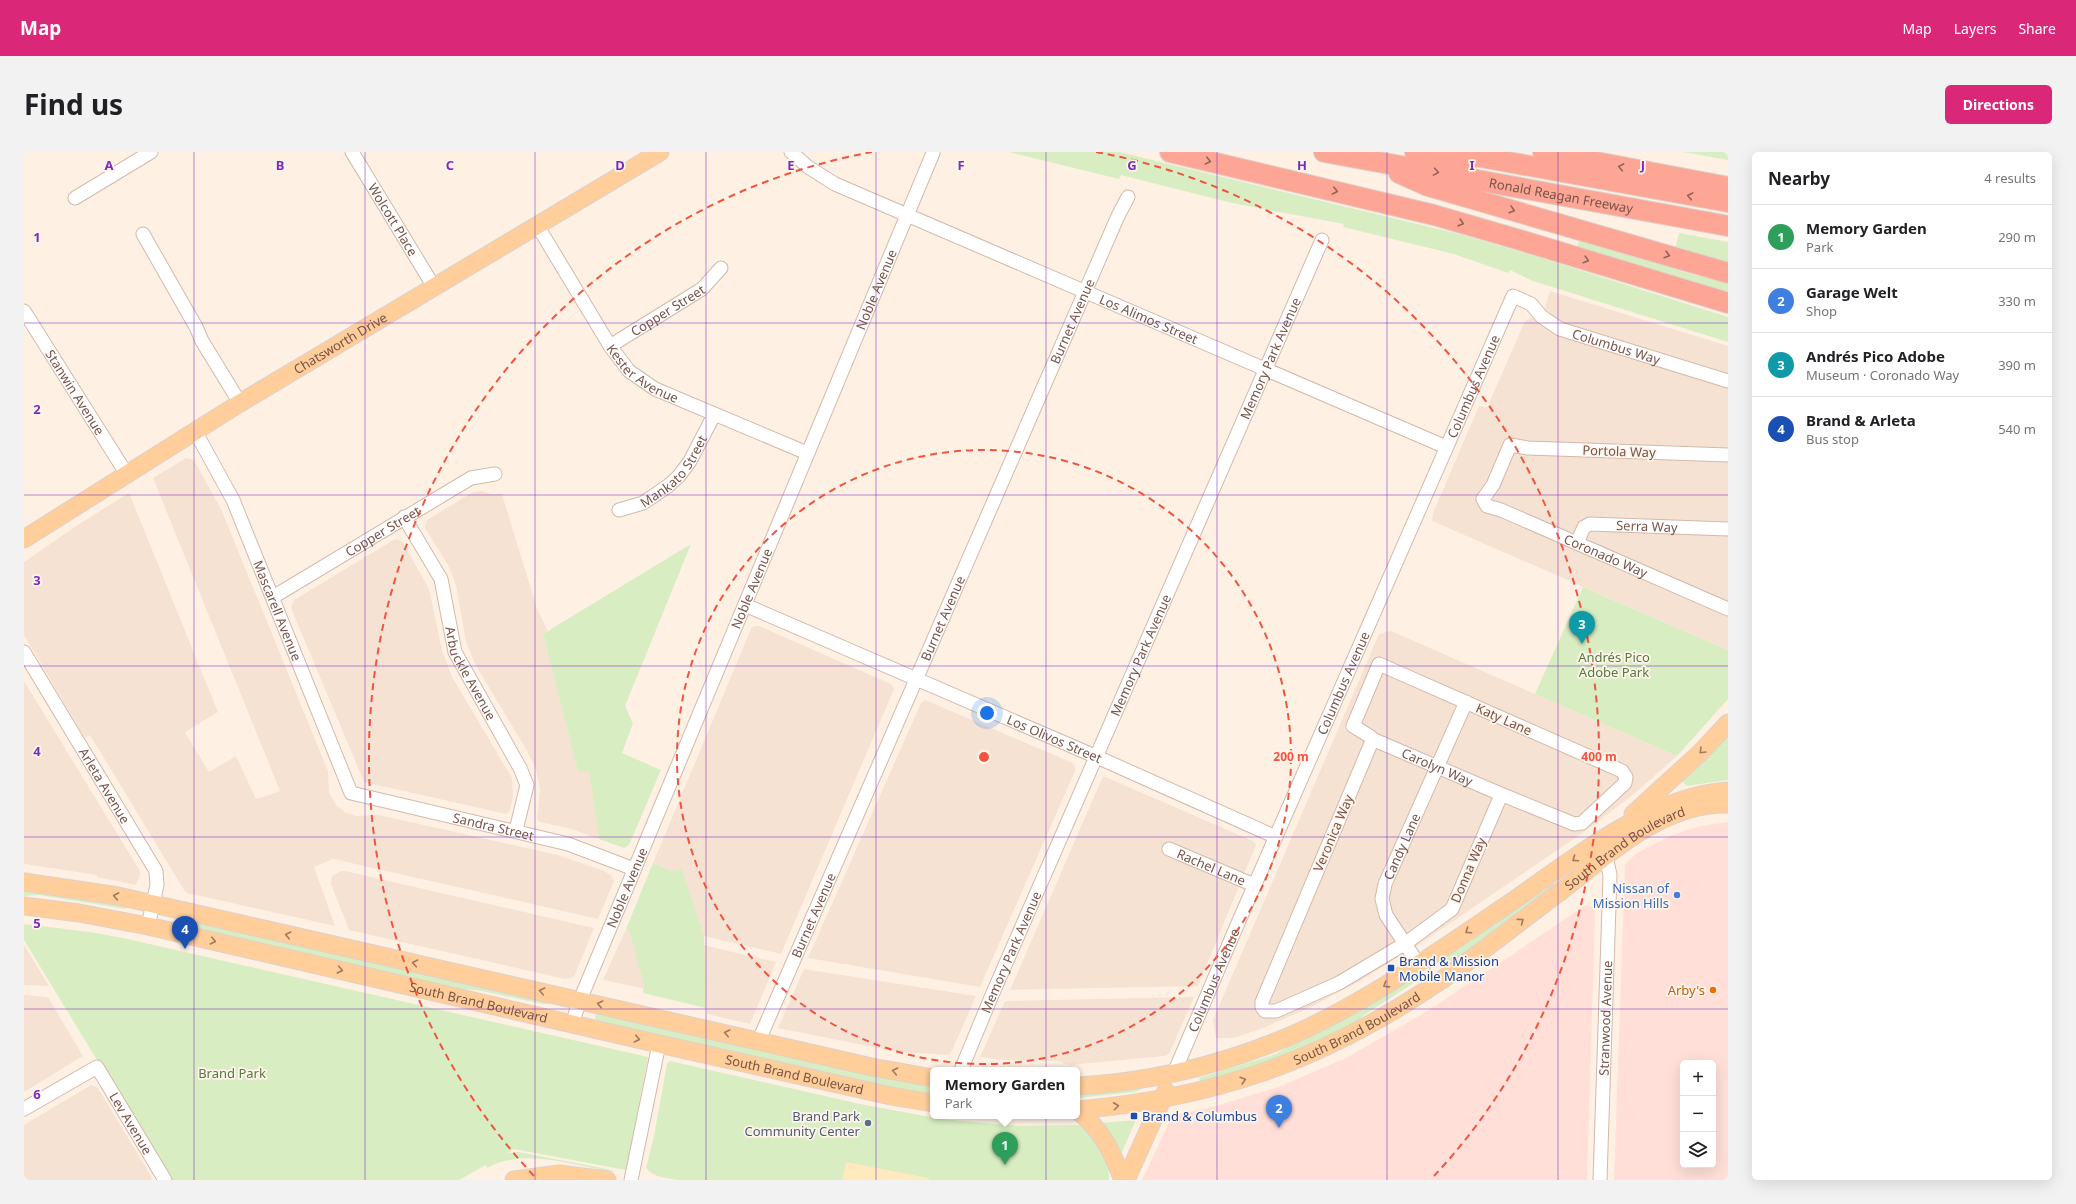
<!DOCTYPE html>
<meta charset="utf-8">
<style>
:root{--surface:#fff;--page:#f2f2f2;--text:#202124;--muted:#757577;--line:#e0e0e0;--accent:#db2777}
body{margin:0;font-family:"Noto Sans",sans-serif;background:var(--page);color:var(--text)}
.controls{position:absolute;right:12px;bottom:12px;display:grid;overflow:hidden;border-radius:6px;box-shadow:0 4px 16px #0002}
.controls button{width:36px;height:36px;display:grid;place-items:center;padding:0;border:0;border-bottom:1px solid var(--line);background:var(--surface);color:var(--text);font:20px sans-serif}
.you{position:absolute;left:963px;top:561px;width:14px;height:14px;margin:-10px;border:3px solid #fff;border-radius:50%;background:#1a73e8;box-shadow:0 0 0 6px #1a73e833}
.badge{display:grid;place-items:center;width:26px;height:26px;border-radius:50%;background:var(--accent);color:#fff;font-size:13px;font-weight:700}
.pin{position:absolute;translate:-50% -33px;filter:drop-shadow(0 1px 2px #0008)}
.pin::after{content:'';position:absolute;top:21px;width:14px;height:12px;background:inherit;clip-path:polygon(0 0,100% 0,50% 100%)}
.popup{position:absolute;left:906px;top:915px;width:150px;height:52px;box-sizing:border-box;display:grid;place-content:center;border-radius:6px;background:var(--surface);filter:drop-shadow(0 1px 3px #0005);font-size:13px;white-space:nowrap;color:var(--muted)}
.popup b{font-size:15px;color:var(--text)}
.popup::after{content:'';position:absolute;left:50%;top:100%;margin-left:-8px;border:8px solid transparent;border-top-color:var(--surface)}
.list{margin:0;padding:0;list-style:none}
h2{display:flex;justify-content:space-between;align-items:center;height:52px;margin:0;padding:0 16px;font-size:17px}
h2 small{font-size:13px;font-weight:400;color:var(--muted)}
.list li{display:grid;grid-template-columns:26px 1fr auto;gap:12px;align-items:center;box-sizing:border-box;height:64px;padding:0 16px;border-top:1px solid var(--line)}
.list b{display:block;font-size:15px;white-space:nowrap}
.list p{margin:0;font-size:13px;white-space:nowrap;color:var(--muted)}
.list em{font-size:13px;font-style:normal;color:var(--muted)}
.icon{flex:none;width:22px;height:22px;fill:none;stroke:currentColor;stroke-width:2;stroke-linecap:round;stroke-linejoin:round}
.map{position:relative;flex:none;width:1704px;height:1028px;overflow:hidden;border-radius:6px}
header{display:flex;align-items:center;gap:24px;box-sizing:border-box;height:56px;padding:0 20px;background:var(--accent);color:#fff}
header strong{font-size:19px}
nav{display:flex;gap:22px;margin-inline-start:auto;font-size:14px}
.intro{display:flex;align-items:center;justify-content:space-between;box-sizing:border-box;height:96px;padding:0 24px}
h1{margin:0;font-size:28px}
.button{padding:10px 18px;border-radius:6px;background:var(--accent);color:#fff;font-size:14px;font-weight:700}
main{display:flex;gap:24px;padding:0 24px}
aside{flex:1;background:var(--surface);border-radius:6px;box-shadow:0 4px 16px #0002}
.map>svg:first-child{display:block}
.residential{fill:#f6e2d2}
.commercial{fill:#ffdfd7;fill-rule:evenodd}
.green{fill:#d8edc1}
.sand{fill:#ffe9bd}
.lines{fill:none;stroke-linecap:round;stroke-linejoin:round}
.minor-casing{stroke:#d3b9ab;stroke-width:15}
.major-casing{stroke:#dcd2cf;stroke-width:19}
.highway-casing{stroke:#dcd2cf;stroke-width:22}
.minor{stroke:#fff;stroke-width:13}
.major{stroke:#ffce9a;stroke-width:17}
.highway{stroke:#fda696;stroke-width:20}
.oneway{stroke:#936457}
.oneway2{stroke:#a17860}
.grid{fill:none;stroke:#7b2cbf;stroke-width:1;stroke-opacity:0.55}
.ring{fill:none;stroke:#f2543f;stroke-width:2;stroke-dasharray:7 5}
.shop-dot{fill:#3f7fe0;stroke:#fff5ec;stroke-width:1.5}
.transit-dot{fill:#1a4fb4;stroke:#fff5ec;stroke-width:1.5}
.food-dot{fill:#e8710a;stroke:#fff5ec;stroke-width:1.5}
.service-dot{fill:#5c6f8a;stroke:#fff5ec;stroke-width:1.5}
.labels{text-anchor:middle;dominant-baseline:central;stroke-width:3.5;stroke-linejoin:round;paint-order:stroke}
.street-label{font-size:13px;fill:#795347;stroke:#fff5ec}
.park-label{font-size:13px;fill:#547a3c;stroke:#fff5ec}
.shop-label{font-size:13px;fill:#366cbe;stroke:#fff5ec;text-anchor:end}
.transit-label{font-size:13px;fill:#164399;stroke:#fff5ec;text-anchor:start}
.food-label{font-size:13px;fill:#c56008;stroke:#fff5ec;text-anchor:end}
.service-label{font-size:13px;fill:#4e5e75;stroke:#fff5ec;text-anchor:end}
.grid-label{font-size:13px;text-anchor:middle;font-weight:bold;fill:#7b2cbf;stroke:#fff5ec;stroke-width:3.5;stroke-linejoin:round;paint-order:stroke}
.centre{fill:#f2543f;stroke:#fff5ec;stroke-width:2}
.ring-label{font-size:12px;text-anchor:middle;font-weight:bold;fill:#f2543f;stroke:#fff5ec;stroke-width:3.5;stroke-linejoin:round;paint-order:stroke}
</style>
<header>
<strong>Map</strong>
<nav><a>Map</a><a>Layers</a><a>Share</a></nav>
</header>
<div class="intro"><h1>Find us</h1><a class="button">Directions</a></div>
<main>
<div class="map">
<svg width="1704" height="1028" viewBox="0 0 1704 1028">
<rect width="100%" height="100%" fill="#fef1e4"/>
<!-- residential -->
<path class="residential" d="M1526,139L1704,194V498L1408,369L1409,361L1455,254L1465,255V251L1501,169L1520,159Z
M162,306L170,308L197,357L304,619L305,640L312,653L321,660L332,664L355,663L534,703L580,719L588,724L590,729L574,767L309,707L290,715L311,774L163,741L160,738L66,583L61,586L0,483V410L52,374L105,341L194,560L161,580L185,620L212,604L232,647L256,639L129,326Z
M457,339L468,342H478L513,457L524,479L519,482L554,620L565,619L575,687L547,677L516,670L513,667L516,637L512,617L503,599L451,512L442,490L432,433L424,413L401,376L403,368L449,340Z
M371,387L378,389L405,437L418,498L428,525L488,626L489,645L486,658L482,662L340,630L267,456L270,448Z
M730,474H735L867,532L870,537L757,802L680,784L658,718L648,719L629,711L727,477Z
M1367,479L1653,604L1610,642L1560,680L1397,791L1336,829L1285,856L1239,876L1210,886H1192L1189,868L1355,482Z
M0,529L116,719V724L112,733L73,725V723L0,712Z
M901,548L1047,610L1051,614V619L956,835L784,806L897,551Z
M1079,624L1229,689L1232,693L1174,834L986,838Z
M317,719H321L570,776L550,825L541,827L325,778L307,732L308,724Z
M602,777L605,778L622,837L579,828Z
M0,793L25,834L0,833Z
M679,793L752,810L726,872L683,862Z
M780,817L952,844L926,903L874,900L754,876Z
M0,843L24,845L59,904L0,940Z
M1170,845L1145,902L1141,904L1045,913L1034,909L978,908L956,905L981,849Z
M67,933L74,936L127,1024L128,1028H0V973Z"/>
<!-- commercial -->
<path class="commercial" d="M1704,670V1028H1590L1601,712L1613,701L1648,683L1676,674ZM1659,911H1689V1013H1659Z
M1562,753L1569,756L1571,761L1563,1028H1118L1148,964L1192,954L1257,934L1324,905L1402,860Z"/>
<!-- green -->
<path class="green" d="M985,0H1095L1435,82L1511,104L1704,165V190L1509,129L1486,118L1484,121L1430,102L1319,75L1320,72L1208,51L1097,23L1095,27Z
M1659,0H1704V8Z
M1655,81L1704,90V111L1651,97Z
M1557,85L1660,120L1704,132V142L1671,130L1552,97Z
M667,392L601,554L609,571L598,601L637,618L605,693L600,696L575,687L565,620H554L519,482Z
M1559,435L1704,498V547L1653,604L1511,542Z
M1704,581V628L1662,634L1658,628Z
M629,711L648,719L658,717L680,784L682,856L619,841V837L621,836L605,778L602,777Z
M1529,731L1532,734L1439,804L1415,814L1413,809Z
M0,735L103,752L102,757L15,743L0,744Z
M153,763L526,848L525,852H519L453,838L429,837L161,777L151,770Z
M0,772L66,780L99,786L624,905L602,1018L490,997L435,1028H146L0,788Z
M1388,827L1390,830L1388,832L1340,863L1329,874L1242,913L1176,930L1175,926L1252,902L1276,887Z
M572,858L909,932V944L576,870L571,867Z
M646,909L836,952L917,967L992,974L1057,973C1073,984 1086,1009 1085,1028H654C642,1026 629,1025 622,1016L630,984L643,912Z
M1115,935L1116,938L1110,940L1053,946V939Z
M1112,968L1098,1000H1093L1076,971Z
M494,1000L583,1017L593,1020C550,1015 504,994 463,1016L462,1013L483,1001Z"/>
<!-- sand -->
<path class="sand" d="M822,1010L905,1026V1028H818Z"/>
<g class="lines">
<defs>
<g id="minor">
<path id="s1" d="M328,0L410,135"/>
<path id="s2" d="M767,0L784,15L811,32L1422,295"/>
<path d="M51,46L127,0"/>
<path id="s3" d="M513,73L586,194L605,219L631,237L783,301"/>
<path d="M119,82L172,175L178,189L216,251"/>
<path id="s4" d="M0,159L102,321"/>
<path id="s5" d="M586,194L678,137L697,116"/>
<path id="s6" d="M171,279L209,348L327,641L544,692L610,717"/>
<path id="s7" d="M1704,303L1504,296L1486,293L1469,333L1459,347L1463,354L1477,358L1704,457"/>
<path id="s8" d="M595,358L619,351L644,334L655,324L666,309L690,263"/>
<path id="s9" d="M380,365L417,427L431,500L496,616L503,633L492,678"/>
<path id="s10" d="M1553,391L1560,375L1566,372L1704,377"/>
<path id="s11" d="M249,445L447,326L471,322"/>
<path id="s12" d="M721,453L1073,605L1252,685"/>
<path id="s13" d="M0,500L132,719L133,733L124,774"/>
<path d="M1355,512L1598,619L1602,625L1601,631L1558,671L1550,672L1479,643L1475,648L1428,757L1382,791L1315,831L1252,859H1241L1238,855V850L1348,589L1347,585L1329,574Z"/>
<path id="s14" d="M1348,587L1479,643"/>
<path id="s15" d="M1145,697L1230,733"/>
<path id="s16" d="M1409,834L1362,763L1358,747L1361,732L1442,550"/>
<path id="s17" d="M548,872L556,848L909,1"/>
<path id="s18" d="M735,888L1094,64L1104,45"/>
<path id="s19" d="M937,918L968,843L1298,88"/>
<path id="s20" d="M1150,921L1214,771L1489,144L1507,152L1518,165L1536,177L1704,229"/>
<path id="s21" d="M0,957L73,915L141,1028"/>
<path d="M607,1028L635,892"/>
<path id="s22" d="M1576,1028L1586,723L1582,705"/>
</g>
<g id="major">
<path id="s23" d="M0,387L216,251L636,0"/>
<path d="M1609,662L1677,600L1704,571"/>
<path d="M0,730L94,744L848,915L909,926"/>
<path id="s24" d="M0,754L55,761L124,774L635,892L867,944L909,951"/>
<path d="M1053,934C1129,930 1205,911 1275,880C1349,846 1416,798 1483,753C1547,709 1625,644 1704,639"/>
<path id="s25" d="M1053,958C1190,946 1295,910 1410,833C1454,804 1495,770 1537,739C1587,701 1638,651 1704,652"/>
<path d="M1053,958C1079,979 1087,998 1099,1028"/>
<path d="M490,1028L535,1022L583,1028"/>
<path d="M1102,1028L1142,939"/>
</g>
<g id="highway">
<path d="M1146,0L1410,63L1496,88L1704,151"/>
<path id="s26" d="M1300,0L1704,74"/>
<path d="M1391,0L1443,10"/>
<path d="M1429,0L1704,50"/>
<path d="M1519,0L1704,35"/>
<path d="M1375,21L1404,34L1704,121"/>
</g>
</defs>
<!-- minor casing -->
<use href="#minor" class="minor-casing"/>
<!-- major casing -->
<use href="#major" class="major-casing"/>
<!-- highway casing -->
<use href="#highway" class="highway-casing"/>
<!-- minor -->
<use href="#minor" class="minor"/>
<!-- major -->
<use href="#major" class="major"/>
<!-- highway -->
<use href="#highway" class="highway"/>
</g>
<!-- one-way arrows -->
<defs><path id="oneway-chevron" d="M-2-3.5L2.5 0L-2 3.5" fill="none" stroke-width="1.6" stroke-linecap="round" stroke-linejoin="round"/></defs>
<g class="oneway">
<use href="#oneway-chevron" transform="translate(1184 9) rotate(13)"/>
<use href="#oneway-chevron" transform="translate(1597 15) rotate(-169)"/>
<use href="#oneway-chevron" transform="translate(1412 20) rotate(10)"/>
<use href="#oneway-chevron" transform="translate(1311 39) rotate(13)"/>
<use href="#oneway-chevron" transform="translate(1666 44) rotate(-169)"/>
<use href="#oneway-chevron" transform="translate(1488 58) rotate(16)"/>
<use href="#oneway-chevron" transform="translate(1437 71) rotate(16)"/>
<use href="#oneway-chevron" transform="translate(1643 103) rotate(17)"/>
<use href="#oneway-chevron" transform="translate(1562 108) rotate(17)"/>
</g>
<g class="oneway2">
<use href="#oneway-chevron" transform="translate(1678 599) rotate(135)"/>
<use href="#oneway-chevron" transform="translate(1551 707) rotate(146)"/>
<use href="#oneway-chevron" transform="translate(92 744) rotate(-169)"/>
<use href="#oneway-chevron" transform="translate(1497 769) rotate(-37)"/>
<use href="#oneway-chevron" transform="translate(1444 779) rotate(146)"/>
<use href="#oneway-chevron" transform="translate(264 783) rotate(-167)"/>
<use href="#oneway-chevron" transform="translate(189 789) rotate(13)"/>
<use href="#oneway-chevron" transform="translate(391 811) rotate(-168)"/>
<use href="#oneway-chevron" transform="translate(316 818) rotate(13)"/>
<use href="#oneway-chevron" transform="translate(1362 833) rotate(148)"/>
<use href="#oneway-chevron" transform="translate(518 839) rotate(-168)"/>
<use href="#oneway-chevron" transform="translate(576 852) rotate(-167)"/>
<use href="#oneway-chevron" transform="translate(703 881) rotate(-167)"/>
<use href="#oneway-chevron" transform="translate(613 887) rotate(13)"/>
<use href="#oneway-chevron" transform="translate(871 919) rotate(-168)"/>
<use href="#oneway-chevron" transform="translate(1219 928) rotate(-17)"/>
<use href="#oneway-chevron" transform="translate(1092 954) rotate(-7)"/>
</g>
<!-- grid -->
<path class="grid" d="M170,0V1028M341,0V1028M511,0V1028M682,0V1028M852,0V1028M1022,0V1028M1193,0V1028M1363,0V1028M1534,0V1028M0,171H1704M0,343H1704M0,514H1704M0,685H1704M0,857H1704"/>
<!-- distance rings -->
<g class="ring">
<circle cx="960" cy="605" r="307"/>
<path d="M510 1024A615 615 0 0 1 848 0M1072 0A615 615 0 0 1 1410 1024"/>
</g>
<!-- markers -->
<circle class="shop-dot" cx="1653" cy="743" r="4"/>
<g class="transit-dot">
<rect x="1363" y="812" width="8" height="8" rx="2"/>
<rect x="1106" y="960" width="8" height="8" rx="2"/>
</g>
<circle class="food-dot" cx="1689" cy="838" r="4"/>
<circle class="service-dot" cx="844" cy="971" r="4"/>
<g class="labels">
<!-- street labels -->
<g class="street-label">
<text stroke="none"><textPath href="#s26" startOffset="241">Ronald Reagan Freeway</textPath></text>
<text stroke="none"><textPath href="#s1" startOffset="79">Wolcott Place</textPath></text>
<text stroke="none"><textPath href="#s17" startOffset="795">Noble Avenue</textPath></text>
<text stroke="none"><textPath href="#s5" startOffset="68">Copper Street</textPath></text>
<text stroke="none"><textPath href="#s2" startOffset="396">Los Alimos Street</textPath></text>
<text stroke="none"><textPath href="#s18" startOffset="784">Burnet Avenue</textPath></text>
<text stroke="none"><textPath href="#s23" startOffset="372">Chatsworth Drive</textPath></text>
<text stroke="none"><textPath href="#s20" startOffset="965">Columbus Way</textPath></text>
<text stroke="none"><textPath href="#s19" startOffset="776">Memory Park Avenue</textPath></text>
<text stroke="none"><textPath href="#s3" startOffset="185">Kester Avenue</textPath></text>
<text stroke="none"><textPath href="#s20" startOffset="749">Columbus Avenue</textPath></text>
<text stroke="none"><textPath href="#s4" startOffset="96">Stanwin Avenue</textPath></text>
<text transform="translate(1595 299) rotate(2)">Portola Way</text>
<text stroke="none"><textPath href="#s8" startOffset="70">Mankato Street</textPath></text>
<text stroke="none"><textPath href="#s10" startOffset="81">Serra Way</textPath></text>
<text stroke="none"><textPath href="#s11" startOffset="128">Copper Street</textPath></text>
<text stroke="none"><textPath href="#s7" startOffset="416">Coronado Way</textPath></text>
<text stroke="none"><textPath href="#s17" startOffset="471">Noble Avenue</textPath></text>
<text stroke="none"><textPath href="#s6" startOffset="198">Mascarell Avenue</textPath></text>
<text stroke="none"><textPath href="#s18" startOffset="460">Burnet Avenue</textPath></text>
<text stroke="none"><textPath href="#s19" startOffset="452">Memory Park Avenue</textPath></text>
<text stroke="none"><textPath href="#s9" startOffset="172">Arbuckle Avenue</textPath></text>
<text stroke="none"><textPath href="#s20" startOffset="425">Columbus Avenue</textPath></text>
<text transform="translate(1480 567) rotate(24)">Katy Lane</text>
<text stroke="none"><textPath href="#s12" startOffset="337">Los Olivos Street</textPath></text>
<text stroke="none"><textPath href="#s14" startOffset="71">Carolyn Way</textPath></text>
<text stroke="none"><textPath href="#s13" startOffset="156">Arleta Avenue</textPath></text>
<text stroke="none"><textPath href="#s6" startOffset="541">Sandra Street</textPath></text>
<text transform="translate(1309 681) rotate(-67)">Veronica Way</text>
<text stroke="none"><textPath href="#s16" startOffset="158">Candy Lane</textPath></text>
<text stroke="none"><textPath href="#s25" startOffset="618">South Brand Boulevard</textPath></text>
<text stroke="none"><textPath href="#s15" startOffset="46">Rachel Lane</textPath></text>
<text transform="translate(1444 718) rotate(-67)">Donna Way</text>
<text stroke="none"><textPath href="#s17" startOffset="147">Noble Avenue</textPath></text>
<text stroke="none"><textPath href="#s18" startOffset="136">Burnet Avenue</textPath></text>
<text stroke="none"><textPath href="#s19" startOffset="128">Memory Park Avenue</textPath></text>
<text stroke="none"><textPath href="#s20" startOffset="101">Columbus Avenue</textPath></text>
<text stroke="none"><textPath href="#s24" startOffset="465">South Brand Boulevard</textPath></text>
<text stroke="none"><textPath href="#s22" startOffset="162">Stranwood Avenue</textPath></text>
<text stroke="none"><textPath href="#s25" startOffset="294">South Brand Boulevard</textPath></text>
<text stroke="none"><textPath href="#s24" startOffset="789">South Brand Boulevard</textPath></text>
<text stroke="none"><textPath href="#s21" startOffset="150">Lev Avenue</textPath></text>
</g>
<!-- park labels -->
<g class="park-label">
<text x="1590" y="505">Andrés Pico<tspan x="1590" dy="15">Adobe Park</tspan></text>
<text x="208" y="921">Brand Park</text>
</g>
<!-- shop labels -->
<g class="shop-label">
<text x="1645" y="736">Nissan of<tspan x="1645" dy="15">Mission Hills</tspan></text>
</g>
<!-- transit labels -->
<g class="transit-label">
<text x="1375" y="809">Brand &amp; Mission<tspan x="1375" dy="15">Mobile Manor</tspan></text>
<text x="1118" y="964">Brand &amp; Columbus</text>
</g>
<!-- food labels -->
<g class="food-label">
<text x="1681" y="838">Arby's</text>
</g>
<!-- service labels -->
<g class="service-label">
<text x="836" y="964">Brand Park<tspan x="836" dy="15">Community Center</tspan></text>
</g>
</g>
<g class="grid-label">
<text x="85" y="18">A</text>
<text x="256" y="18">B</text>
<text x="426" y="18">C</text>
<text x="596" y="18">D</text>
<text x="767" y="18">E</text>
<text x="937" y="18">F</text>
<text x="1108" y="18">G</text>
<text x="1278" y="18">H</text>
<text x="1448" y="18">I</text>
<text x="1619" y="18">J</text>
<text x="13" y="90">1</text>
<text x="13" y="262">2</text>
<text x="13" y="433">3</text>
<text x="13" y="604">4</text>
<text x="13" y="776">5</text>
<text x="13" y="947">6</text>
</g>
<circle cx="960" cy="605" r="6" class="centre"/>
<g class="ring-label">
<text x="1267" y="609">200 m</text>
<text x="1575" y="609">400 m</text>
</g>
</svg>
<div class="controls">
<button>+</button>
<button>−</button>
<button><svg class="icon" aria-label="layers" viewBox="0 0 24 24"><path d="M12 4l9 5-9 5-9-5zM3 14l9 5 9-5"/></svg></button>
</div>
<div class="you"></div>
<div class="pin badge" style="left:981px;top:1013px;background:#2e9e5b">1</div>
<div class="popup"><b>Memory Garden</b>Park</div>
<div class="pin badge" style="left:1255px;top:976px;background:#3f7fe0">2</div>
<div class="pin badge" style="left:1558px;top:492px;background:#0f9aa8">3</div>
<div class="pin badge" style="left:161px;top:797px;background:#1a4fb4">4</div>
</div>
<aside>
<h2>Nearby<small>4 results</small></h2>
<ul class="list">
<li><span class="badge" style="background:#2e9e5b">1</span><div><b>Memory Garden</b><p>Park</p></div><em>290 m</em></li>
<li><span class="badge" style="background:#3f7fe0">2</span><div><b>Garage Welt</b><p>Shop</p></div><em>330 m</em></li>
<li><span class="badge" style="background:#0f9aa8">3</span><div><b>Andrés Pico Adobe</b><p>Museum · Coronado Way</p></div><em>390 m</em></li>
<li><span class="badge" style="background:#1a4fb4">4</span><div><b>Brand &amp; Arleta</b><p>Bus stop</p></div><em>540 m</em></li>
</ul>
</aside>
</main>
